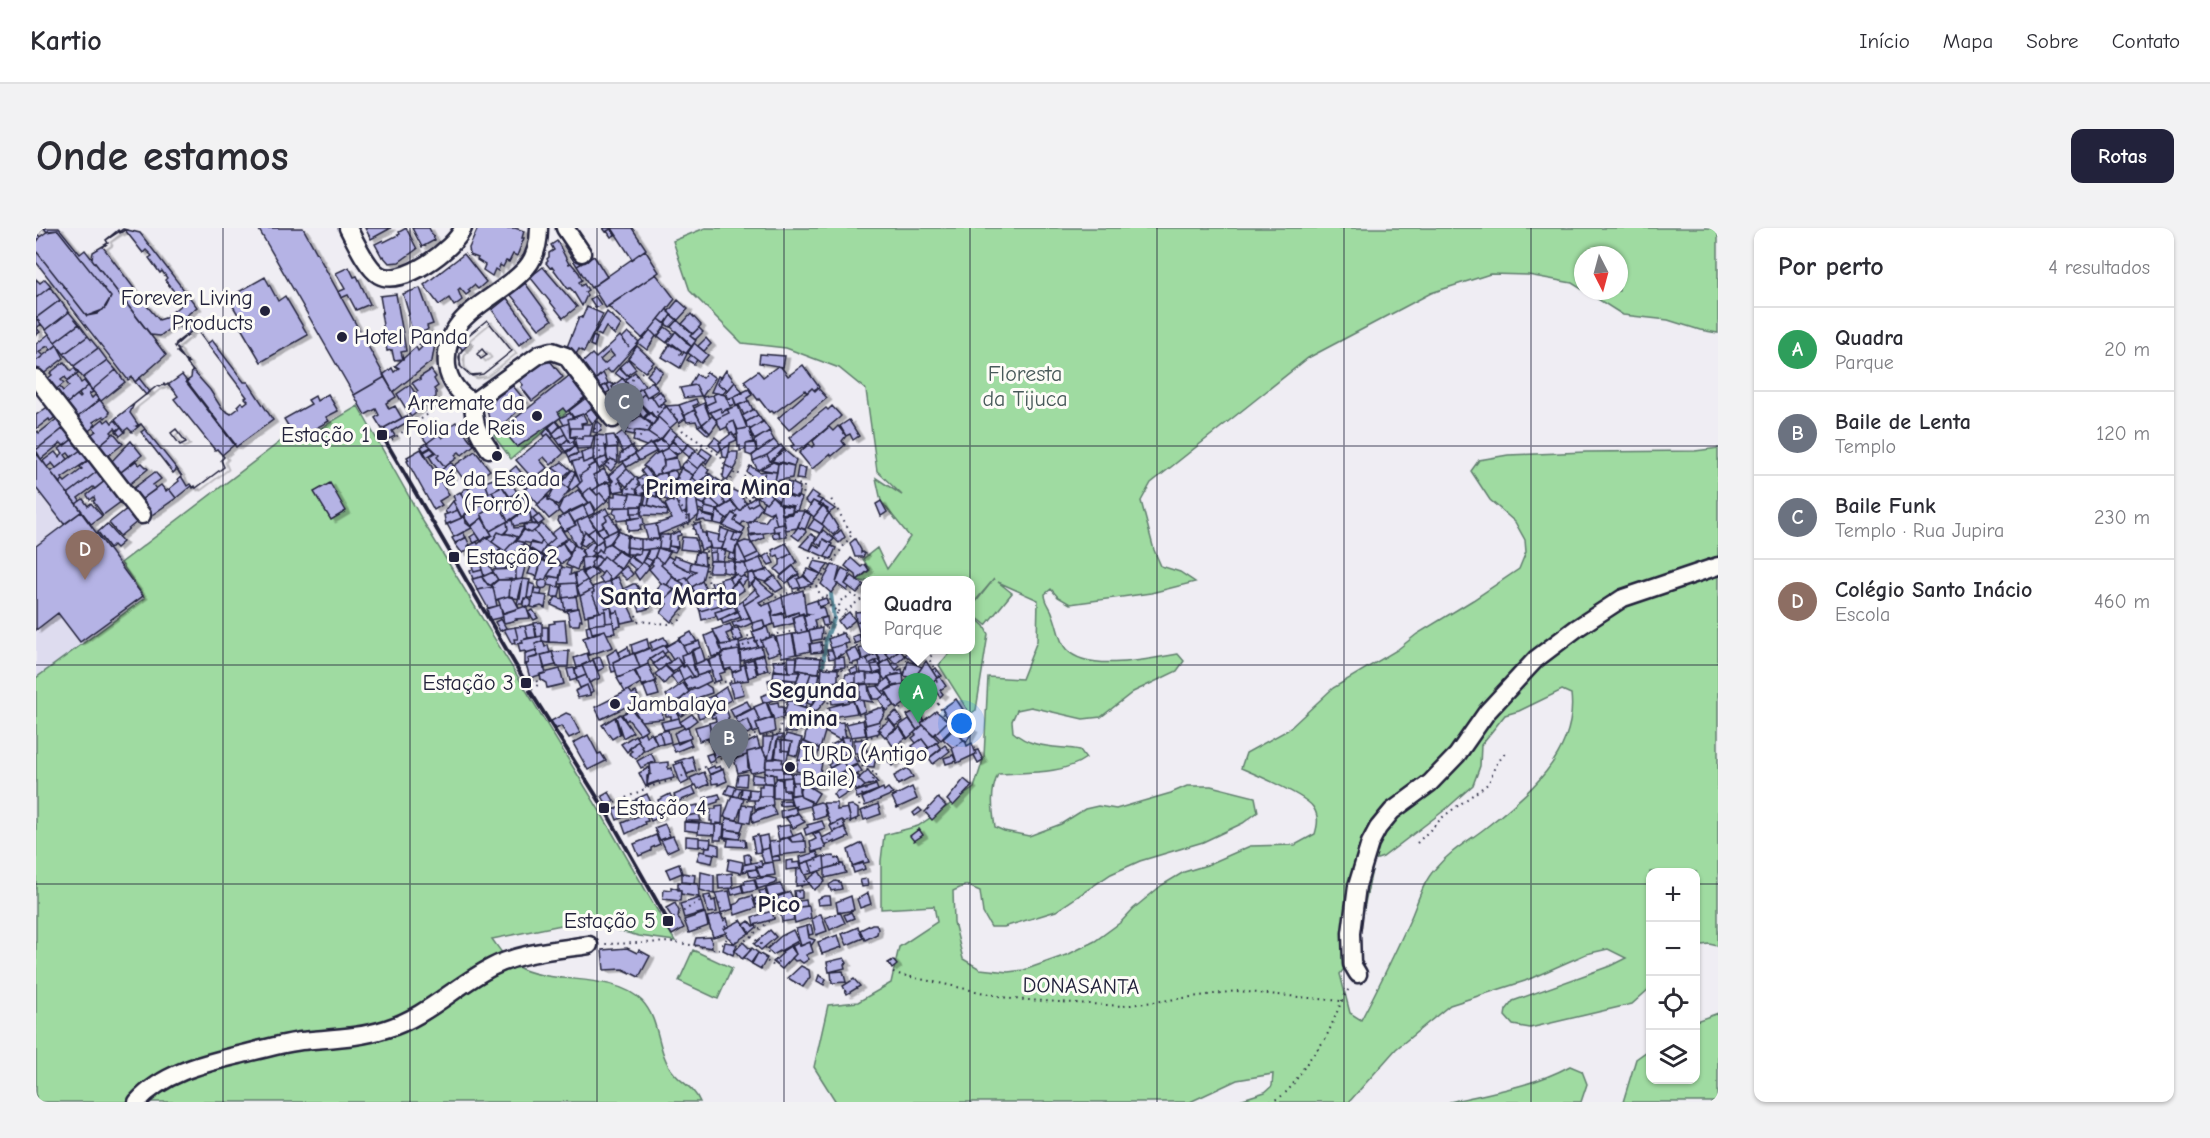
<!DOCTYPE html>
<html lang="pt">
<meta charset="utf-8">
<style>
:root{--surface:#fff;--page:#f2f2f3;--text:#2b2b33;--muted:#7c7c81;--line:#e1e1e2;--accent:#22223b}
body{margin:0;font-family:"Comic Neue",sans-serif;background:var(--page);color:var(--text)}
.controls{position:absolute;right:18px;bottom:18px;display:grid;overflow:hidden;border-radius:12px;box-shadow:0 2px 4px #0004}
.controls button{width:54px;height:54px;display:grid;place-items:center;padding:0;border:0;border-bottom:2px solid var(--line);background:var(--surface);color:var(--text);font:30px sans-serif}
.compass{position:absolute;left:1538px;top:18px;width:54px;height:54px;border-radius:50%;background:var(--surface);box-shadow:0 2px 4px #0004;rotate:174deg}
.you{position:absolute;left:926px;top:496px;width:21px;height:21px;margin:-15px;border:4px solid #fff;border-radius:50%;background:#1a73e8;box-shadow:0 0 0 9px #1a73e833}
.badge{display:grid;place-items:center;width:39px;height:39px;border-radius:50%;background:var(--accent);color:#fff;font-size:20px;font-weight:700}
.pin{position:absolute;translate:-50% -50px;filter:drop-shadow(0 2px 3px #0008)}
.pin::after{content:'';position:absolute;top:32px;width:21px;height:18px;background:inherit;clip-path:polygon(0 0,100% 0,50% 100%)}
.popup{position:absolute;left:825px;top:348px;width:114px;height:78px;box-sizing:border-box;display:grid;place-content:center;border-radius:12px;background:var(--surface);filter:drop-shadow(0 2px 4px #0005);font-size:20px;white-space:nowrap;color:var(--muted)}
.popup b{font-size:22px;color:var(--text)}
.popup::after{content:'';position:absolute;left:50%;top:100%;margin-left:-12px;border:12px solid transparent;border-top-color:var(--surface)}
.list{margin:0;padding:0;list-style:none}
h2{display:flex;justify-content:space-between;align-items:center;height:78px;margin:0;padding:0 24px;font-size:26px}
h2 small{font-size:20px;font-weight:400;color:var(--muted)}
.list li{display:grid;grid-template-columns:39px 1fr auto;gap:18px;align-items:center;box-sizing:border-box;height:84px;padding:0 24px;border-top:2px solid var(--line)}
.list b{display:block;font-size:22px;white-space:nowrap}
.list p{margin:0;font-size:20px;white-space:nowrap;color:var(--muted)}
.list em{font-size:20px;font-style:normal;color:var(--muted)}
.icon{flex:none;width:33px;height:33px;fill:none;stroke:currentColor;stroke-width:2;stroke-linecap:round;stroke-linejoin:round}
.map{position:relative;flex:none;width:1682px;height:874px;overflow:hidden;border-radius:12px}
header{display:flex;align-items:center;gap:36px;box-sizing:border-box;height:84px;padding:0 30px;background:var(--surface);border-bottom:2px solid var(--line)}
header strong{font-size:28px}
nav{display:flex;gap:33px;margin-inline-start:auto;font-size:21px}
.intro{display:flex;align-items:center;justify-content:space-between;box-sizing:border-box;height:144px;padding:0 36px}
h1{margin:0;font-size:42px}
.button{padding:15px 27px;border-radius:12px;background:var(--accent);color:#fff;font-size:21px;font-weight:700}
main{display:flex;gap:36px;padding:0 36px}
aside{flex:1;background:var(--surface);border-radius:12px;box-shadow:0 2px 4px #0004}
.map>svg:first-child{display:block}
.built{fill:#dedcef}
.green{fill:#9fdba1;stroke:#607e6e;stroke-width:1.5;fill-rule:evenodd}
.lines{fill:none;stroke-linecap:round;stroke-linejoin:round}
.stream{stroke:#6090a1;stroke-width:4}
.building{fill:#b5b3e5;stroke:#22223b;stroke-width:1.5;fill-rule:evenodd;filter:url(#shadow)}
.minor-casing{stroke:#22223b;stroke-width:21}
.path{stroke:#22223b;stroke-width:2;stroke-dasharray:1.5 4.5;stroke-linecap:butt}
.minor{stroke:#fdfcf7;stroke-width:16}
.rail{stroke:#22223b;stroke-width:4}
.grid{fill:none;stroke:#22223b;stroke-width:1.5;stroke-opacity:0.55}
.poi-dot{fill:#22223b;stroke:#fdfcf7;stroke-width:2}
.labels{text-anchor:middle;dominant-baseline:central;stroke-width:6;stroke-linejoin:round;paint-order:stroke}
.poi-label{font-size:22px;fill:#22223b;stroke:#fdfcf7;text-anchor:end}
.park-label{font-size:22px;fill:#485a5a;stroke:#fdfcf7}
.street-label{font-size:22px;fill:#22223b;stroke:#fdfcf7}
.neighbourhood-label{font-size:24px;font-weight:bold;fill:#22223b;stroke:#fdfcf7}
.quarter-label{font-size:26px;font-weight:bold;fill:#22223b;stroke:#fdfcf7}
</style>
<header>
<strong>Kartio</strong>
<nav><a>Início</a><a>Mapa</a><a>Sobre</a><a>Contato</a></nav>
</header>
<div class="intro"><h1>Onde estamos</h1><a class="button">Rotas</a></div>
<main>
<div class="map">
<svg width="1682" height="874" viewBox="0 0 1682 874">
<defs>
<filter id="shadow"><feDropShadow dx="4.5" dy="2.5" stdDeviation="0" flood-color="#0004"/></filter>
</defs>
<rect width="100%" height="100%" fill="#efedf3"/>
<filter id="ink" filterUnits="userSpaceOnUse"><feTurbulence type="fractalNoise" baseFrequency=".0167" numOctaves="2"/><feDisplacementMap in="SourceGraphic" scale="12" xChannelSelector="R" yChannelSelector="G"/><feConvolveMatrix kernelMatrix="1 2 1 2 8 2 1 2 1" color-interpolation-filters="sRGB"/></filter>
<g filter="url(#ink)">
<!-- built -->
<path class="built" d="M0,225L76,322L110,370L0,450Z"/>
<!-- green -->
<path class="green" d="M669,0H1682V105L1664,102L1632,92L1587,87L1549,63H1583V27H1547V62L1536,55L1492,47L1454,46L1395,65L1272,130L1115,255L1105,273L1118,322L1125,338L1144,344L1159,354L1115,365L1034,376L1022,369L1015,361L1009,366C1009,375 1015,379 1017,387C1022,399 1022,411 1030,421C1051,445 1114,431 1142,426L1148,433L1141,443L1097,464L1065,489L1047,491L995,479L981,482L976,493L977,504C996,521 1020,518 1044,522L1050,530C1026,547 990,544 962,546C954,564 956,580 959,599L968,603L993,608L1025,596L1049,581L1062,578L1080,581L1135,565L1151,558H1175L1219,569L1222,584L1207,595L1167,614L1104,633L1075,646L1020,683L968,699H955L947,685L944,663L930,657L917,663L918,694L927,731L944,741L972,744L988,742L1033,726L1059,713L1085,694L1097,681L1126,657L1148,644L1171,637L1214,618L1259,617L1279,606C1282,596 1283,588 1277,579C1270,568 1219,546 1205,540L1210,525L1252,502L1297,460L1361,422L1381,406L1437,372L1483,341L1490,324L1489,312L1479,294L1454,272L1435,243L1443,232L1472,227L1550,224L1659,223L1682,220V718L1673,716L1660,718V644H1614V760L1596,776L1494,800L1477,797L1469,788L1470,782L1477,773L1574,738L1590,730L1572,721L1550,726L1489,753L1414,777L1360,821L1313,874H1197L1229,864L1236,858L1237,846L1201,852L1154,874H800L778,839L792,777L822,774L855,755L863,719L901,694L898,678L845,681V633L848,607L882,598L938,560L948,529L952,449L986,451L1001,413L1002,372L962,354L976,365L950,397L935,385V380L958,351L935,378L934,352H830L829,354L822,352L834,342L827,331L841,320L851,341L874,309L845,273L840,250L866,267L841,243L830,162L803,140L750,120L706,115L654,63L637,13ZM1526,462L1535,466C1542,525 1491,568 1448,601C1431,614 1413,624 1399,641C1386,655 1381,677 1373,694C1358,727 1342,760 1325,792L1314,785L1304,746L1318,728L1338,632L1347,629L1410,581L1437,557L1444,538L1445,517L1469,487L1483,483Z
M533,148L549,169L475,231L458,208Z
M322,178L388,295L565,585L639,713L603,708L545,693L456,711C462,719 470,733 480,738C514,758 577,743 606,773C625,793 620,823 637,844C646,856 657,858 664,874H0V450L109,370L85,335L249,210L255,218Z
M935,386L948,398L952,406L940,482L934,486L903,437L916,422H934L935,404L938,401L935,396Z
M657,722L696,740L682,771L643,753Z
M1682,785V874H1587L1600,831L1614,821V852H1660V793Z
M1534,838L1546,843L1551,856L1545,874H1413C1453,865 1498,858 1534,838Z"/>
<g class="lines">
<!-- stream -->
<path class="stream" d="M787,439L790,411L798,391L795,366"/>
</g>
<!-- building -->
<path class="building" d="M0,0H23L44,26L49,22L130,127L99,154L96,149L92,152L0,34Z
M0,0H8L11,4L22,2L75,69L67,82L51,88L0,23V15L4,9L0,4Z
M222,0H267L349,149L318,167Z
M329,0H355L335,11Z
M370,0L381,21L363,34L353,35L347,28L346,29L339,16L347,12L348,14L364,6L363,4Z
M376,0H393L399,12L386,19Z
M442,0H479L488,3L486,10H488L481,28L477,26L473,34L470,33L467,39L464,37L462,43L459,41L456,48L447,42L449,37L441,32L442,30L434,27L433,20Z
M567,0H596L610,21L596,31L576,0L570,4Z
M87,1L104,5L161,79L124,108L115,107L56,31L57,24L72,15L70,12Z
M575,1L579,7L575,9L571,3Z
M22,2L75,69L70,79L61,86L51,88L0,23V15L5,8L12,3Z
M82,2L84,5L89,2L107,25L110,22L116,28L113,30L124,45L126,43L131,50L129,52L147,75L129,90L123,92L99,64L100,63L67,19L72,15L70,12Z
M521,13L533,36L535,35L543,45L546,52L543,54L545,58L548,56L552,62L549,64L551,67L546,78L537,63L534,60L532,61L516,39L514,40L510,35L512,33L511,31L513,29V25L518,22L515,17Z
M532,15L545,36L541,38L528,18Z
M609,22L623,44L570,80L556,59Z
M428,26L450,54L442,61L438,57L432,62L434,64L430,67L424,60L422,62L426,72L418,78L413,70L403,77L388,57Z
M558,28L571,49L555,60L541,38Z
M313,39L318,49L321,48L334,76L320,82L312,67L305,70L302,64L309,61L300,45Z
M507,39L541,79L527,90L494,49Z
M620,46L639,71L607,111L572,78Z
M229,49L242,73L249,68L272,107L225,134L202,95L206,93L192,70Z
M0,51L4,55L9,51L15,58L0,70Z
M489,55L516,92L503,101L474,66Z
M14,59L24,72L0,90V70Z
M384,60L397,96L391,98L392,101L389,103L377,107L372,87L373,86L367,66Z
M360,66L370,123L365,124L367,131L358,132L356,122L351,123L345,85H347L344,68Z
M559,68L565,77L560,80L554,71Z
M471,70L497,106L483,117L456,82Z
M24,72L33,84L10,102L0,90Z
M642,72L652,81L642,92L632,84Z
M551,79L567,86L548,124L543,121L539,128L531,119L543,89L546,90Z
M631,81L635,87L629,96L623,91Z
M33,84L43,96L19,114L10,102Z
M571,84L585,97L579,107L570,99L565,108L559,105Z
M655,86L665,97L657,106L646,96Z
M635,87L641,92L634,99L629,96Z
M0,90L5,96L1,100L4,104L0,107Z
M146,91L155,103L151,108L141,96Z
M623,91L630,96L621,109L614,102Z
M451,92L476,123L447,146L434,147L424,138V125L433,115L429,110ZM446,121L451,127L445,131L441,126Z
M451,92L476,123L447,146L436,148L425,139L423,129L426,121L420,114L424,107L432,116L429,110ZM446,121L451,127L445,131L441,126Z
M641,92L656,106L654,108L660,112L656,119L635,99Z
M43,96L52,108L28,126L19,114Z
M629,99L638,106L631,115L622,108Z
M663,100L667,104L659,112L654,108Z
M158,101H160L171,116L176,112L208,154H212L237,192L200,219L150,154L155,150L156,142L139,118Z
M158,101H160L211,169L209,170L212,173L208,176L205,174L201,178L203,180L195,186L186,181L174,162L151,136L153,135L141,124L143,122L139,118L140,115Z
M614,102L620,108L611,122L602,115Z
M640,103L651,113L650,115L656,119L651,126L631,114Z
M592,104L603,114L575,145L571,141L555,155L545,136L556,126L560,130L584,108L593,119L586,110ZM574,123L578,128L568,136L564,132Z
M395,105L400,110L396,133L357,164L347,147L356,140L358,144L363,140L359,138L380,119L382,123L386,119L383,117Z
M13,106L21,117L15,122L12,118L8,120L3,124L7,128L0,133V116Z
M52,108L62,120L38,138L28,126Z
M557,108L561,110L558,119L554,117Z
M670,110L675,116L668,123L662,118Z
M658,115L672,127L665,135L651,124Z
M634,116L636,118L637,116L646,123L644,126L646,127L648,124L651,126L644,140L626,129Z
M21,117L28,130L6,147L0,140V133Z
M601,118L618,134L609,144L592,130Z
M62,120L71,132L47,150L38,138Z
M724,126L749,128L747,139L723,135Z
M655,127L661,132L658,136L651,132Z
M592,131L600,141L591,147L583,139Z
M71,132L80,142L56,162L47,150Z
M508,133L515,134L527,149L496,173L485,159L487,157L484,153Z
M28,134L35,143L38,140L42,145L32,153L29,149L25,152L28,155L17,164L11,151L16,147L14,145Z
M620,137L627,144L619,154L611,147Z
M767,137L783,159L778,162L776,160L771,165L769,162L738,185L736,183L733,184L723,171L722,172L708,153L722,143L727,149L742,138L745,139L752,148Z
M584,139L591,147L594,148L588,152L579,145Z
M80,142L89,154L65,173L56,162Z
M395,142L400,149L398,151L402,158L398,161L400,164V169L375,189L361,166L374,157L379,165L382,163L376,155L383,151L384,152V149Z
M690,142L699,154L692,162L681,156Z
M599,144L609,158L599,165L603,170L597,175L587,165L594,160L588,152Z
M671,144L679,150L666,169L660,157L653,158L660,146L666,150Z
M567,145L572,155L561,162L556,155Z
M40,146L45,155L48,153L52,158L28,178L17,164L24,159L27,163L33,158L30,154Z
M146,147L199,216L186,227L188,229L185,232L188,239L160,260L155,258L140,270L133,261L143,253L142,251L146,248L141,241L137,245L105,204L109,201L105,196L100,198L102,199L96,204L92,200L88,203L79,191L121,158L132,157ZM140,201L150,214L144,217L135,205Z
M533,148L549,169L530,184L527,180L522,184L525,189L481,219L466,201Z
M682,148L684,149L681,156L691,161L687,166L675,164Z
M349,149L360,169L350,175L353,181L359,178L366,190L346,201L339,190L343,187L340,181L329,187L318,167Z
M103,150L114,164L110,167L99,154Z
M587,150L591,156L580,165L576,159Z
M615,154H617L622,162L611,169L606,160Z
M699,154L707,165L693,171L690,165Z
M574,155L579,157L576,159L580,165L576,167L571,157Z
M128,156L129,158L132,156L139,164L142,168L138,171L179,222L181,221L188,229L185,232L188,239L160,260L159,258L157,260L154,256L151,258L141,241L105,196L103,198L94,185L98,176L121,158L123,159ZM140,201L150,214L144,217L135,205Z
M571,156L574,163L566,168L562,162Z
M591,156L594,160L587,165L593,173L586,179L582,173L580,175L575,168Z
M660,157L665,168L648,170L644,160Z
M52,158L57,164L53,166L56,170L59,167L63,172L38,192L28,178L41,167L44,170L45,169L43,166Z
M477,158L491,175L459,203L454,196L451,181L461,169Z
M605,160L611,169V170L608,166L603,170L599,165Z
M776,160L779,163L782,160L791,170L753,202L742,190Z
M713,161L716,167L711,170L712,173L700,178L697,169Z
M624,163L630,172L622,178L616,169Z
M681,165L689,167L695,180L686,184L684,180L673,185L670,177L679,173L677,167Z
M292,166L302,183L290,189L293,193L260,211L248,191L275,176L272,172L279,168L281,173Z
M608,166L611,170L615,167L622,178L627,175L630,178L621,188L622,189L621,192L601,172Z
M677,167L679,173L670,177L667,169Z
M697,169L700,176L694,178L691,171Z
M550,170L557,179L547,186L538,190L533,183Z
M660,171L662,176L657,178L659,182L648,188L643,177Z
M64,172L74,185L69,190L67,188L57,194L60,197L49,206L38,192Z
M595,172L598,175L594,178L597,182L589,189L584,181Z
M713,173L717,182L708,187L703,177Z
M668,175L674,190L666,196L658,180Z
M605,176L612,185L607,190L600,180Z
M643,177L650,190L643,195L630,178Z
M13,178L21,188L14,193L13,191L0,201V187Z
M630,178L642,193L634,200L621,188Z
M702,178L711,200L702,202L698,193L692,196L691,199L685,202L680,191L693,185L691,181Z
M796,178L805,188L803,190L767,220L766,219L759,224L755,218L758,217L753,210L790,180L792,182Z
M555,180L563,190L556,195L549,185Z
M600,180L607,190L614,184L609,190L616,197L604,188L592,196L588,190Z
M684,180L686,184L691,181L693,185L680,191L681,193L674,184Z
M718,181L722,187L710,194L706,188Z
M658,182L666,196L662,198L660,193L651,194L648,188Z
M615,184L621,192L617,197L609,190Z
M534,185L537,190L532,191L533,195L528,197L524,190Z
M547,186L551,194L545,195L546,200H534L532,191Z
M722,187L727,194L715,201L711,200L710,194Z
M370,188L373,193L356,203L359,208L353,211L348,200Z
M604,188L616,197L612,204L593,202L591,197Z
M676,188L682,194L674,205L666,197Z
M622,189L634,200L624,212L612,204Z
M22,190L29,199L0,222V205L2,203L3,205Z
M67,191L69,194L73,191L76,195L79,192L85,199L81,203L79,200L75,204L77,206L60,220L52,209L60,203L57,199Z
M560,192L566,197L565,203L561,205L557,204Z
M813,192L823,208L817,212L814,206L810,208L804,198Z
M520,193L524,198L517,205L513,199Z
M698,193L702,206L698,208L696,205L694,206L691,199L692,196Z
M727,193L734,203L720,211H718L714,202Z
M420,194L438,217L426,227L423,224L419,227L421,230L409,239L401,229L403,227L391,215L403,206L406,210L411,206L408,202Z
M533,195L534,209L540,208L538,213L534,215L525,198Z
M546,196H557L554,208H546V211L534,209L535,200H546Z
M666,196L674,205L672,207L662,198Z
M397,198L403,206L391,215L385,207Z
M525,198L529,206L520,211L516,206Z
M802,198L810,208L806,213L809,217L796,228L794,226L776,241L763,225L773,216L776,219L779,217L777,213L793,199L797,203Z
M29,199L38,210L28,218L25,215L5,231L0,222Z
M85,199L89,204L84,208L80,203Z
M512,200L518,208L516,210L512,206L509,208L507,206Z
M634,200L641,206L633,217L625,212Z
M713,200L717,214L710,216V221L704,223V218L702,219L701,202Z
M590,201L599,203L598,207L589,205Z
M599,202L612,204L624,212L610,218L597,213Z
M587,203L595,218L587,224L579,209Z
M733,203L738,212L721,224L718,213Z
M78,205L87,216L68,231L60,220Z
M696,205L701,212L694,215V217L686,221L683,215Z
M512,206L528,225L515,237L508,229L504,232L511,240L497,251L480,232Z
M529,206L532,211L525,218L520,211Z
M641,206L653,216L647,222L635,213Z
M559,207L570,208L571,218L570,229L559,233V236L557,231Z
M578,207L582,219L571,220L570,208Z
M546,208H558L555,220L541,221L538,210L546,211Z
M679,209L685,214L683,215L685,221L683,224L673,216Z
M38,210L46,221L35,229L32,225L29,227L32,231L20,240L16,235L11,239L7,233L19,224L23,229L27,225L23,221Z
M532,211L534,215L537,213L539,219L530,225L525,217Z
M626,211L633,217L632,220L621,225L616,217Z
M738,212L743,218L731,227L717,233L716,227Z
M95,213L106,227L81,247L74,235Z
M637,213L647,223L640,227L631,219Z
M391,215L395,219L388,223L385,219Z
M615,215L621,223L603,233L599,226Z
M720,215L721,224L716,228L710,226V216Z
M652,216L660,222L653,229L646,223Z
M694,217L692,230L687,229L686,221Z
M745,217L749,222L734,233L731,227Z
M539,218L542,225L533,229L530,223Z
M569,218L571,220L581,219L582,234L575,231L572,234Z
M595,218L600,225L584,235V226Z
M395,220L399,224L391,229L388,224Z
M632,220L641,226L640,230L628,232L624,224Z
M666,220L676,227L670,236L668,234L671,231L663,225Z
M46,221L54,231L26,250L27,252L23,255L15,244Z
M385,221L413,267L403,273L406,277L398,282L371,233L373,232L371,229Z
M557,221L558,231L547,235L545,225Z
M747,221L760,232L758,238L736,233Z
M439,223L454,242L432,258L418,238Z
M659,223L671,231L662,241L651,232Z
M400,224L403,227L401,229L409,239L403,244L393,228Z
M624,224L628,232V238L623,243L624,245L618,249L611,240L607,238L618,227Z
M693,224H702L701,237L698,242L689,237Z
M0,225L46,283L28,296L0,260Z
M545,225L546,231L535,234L533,229Z
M599,226L603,232L591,239L587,234Z
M731,227L735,235L722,242L717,233Z
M570,229L572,234L563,241L559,233Z
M640,229L643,241L624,246L623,243L628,238L627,232Z
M54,231L63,242L32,266L23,255L27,252L29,254L46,241L44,239Z
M546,231L547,235L557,231L559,236L552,239L553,241L544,247L546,253L544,255L536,234Z
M575,231L582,234L575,243L568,237Z
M651,232L662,241L657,247L644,239Z
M100,233L103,237L106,235L112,241L90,259L81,247Z
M415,234L419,240L414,243L417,248L410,253L403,244Z
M526,234L535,242L528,248L517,240Z
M737,234L742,236L741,244L724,241Z
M746,234L758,238L756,250L739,253L742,236Z
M560,235L564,244L557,247L563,258L557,262L554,260L547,266L541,258L546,253L544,247L553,241L552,239Z
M588,235L591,241L582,250L589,262L577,264L575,255L577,253L573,247Z
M666,236L673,242L671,245L674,246L663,255L656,249Z
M689,237L698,242L691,253L687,249Z
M480,238L486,246L480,251L474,243Z
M714,238L724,244L729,243L726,257L715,251L717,249L711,244Z
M609,239L618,250L613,254L605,243Z
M762,239L770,240L768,252L760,251Z
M517,240L529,249L525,255L512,250Z
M645,240L657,247L651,258L639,253Z
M568,241L575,253L563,258L557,247Z
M591,241L599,249L591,259L582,250Z
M63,242L70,252L59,261L57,259L42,270L44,273L40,276L32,266Z
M536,242L539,244L532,260L525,255Z
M631 247a5 5 0 1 1 10 0a5 5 0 1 1-10 0Z
M729,243L741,244L739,253L727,251Z
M119,244L125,251L117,257L120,261L102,274L94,263Z
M539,245L544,255L533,264L534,261L532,260Z
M630,245L632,251L628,261L623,259L618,249L620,246Z
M507,246L515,256L514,258L518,260L502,276L489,261Z
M674,246L679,250L676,253L681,261L677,265L666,252Z
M608,247L613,254L606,258L610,264L607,265L614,267L612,277L608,276L610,267L601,266L600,261L604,257L601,252Z
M472,249L481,264L474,269L464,255Z
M489,249L495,257L489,261L483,254Z
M599,249L603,251L601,252L604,257L600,261L603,266L589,265L590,259Z
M656,249L663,255L660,259L653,256L651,258Z
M460,250L464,260L453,265L449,254Z
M618,250L623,260L622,267L613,254Z
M679,250L687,255L692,262L683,263L676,253Z
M634,251H640L639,253L651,258L647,269L637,272L641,259L632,256Z
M70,252L86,273L67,287L57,273L59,272L58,269L54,272L51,267Z
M448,252L453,265L437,270L432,259L439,254Z
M518,252L521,255L523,253L534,261L522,277L512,272L518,260L514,258Z
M571,253L575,258L576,268L570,272L564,265L561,267L557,262Z
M613,254L622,267L621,269L607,265L610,264L606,258Z
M663,254L668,258L663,266L660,259Z
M712,254L719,256L721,265L715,268L709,257Z
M749,254L756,255L752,268L753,266L745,265Z
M294,255L310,283L295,292L278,264Z
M462,255H464L473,269L464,276L456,264L464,260Z
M756,255L764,259L762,269L760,270L752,268Z
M633,256L641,259L635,273L628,271Z
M653,256L660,259V269H647L648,263H650Z
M731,256L737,260L734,266L736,268L730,275L722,269Z
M125,257L130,263L133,261L140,270L113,289L102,274Z
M738,257L745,259V265L737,262Z
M667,259L675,267L668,277L661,274L660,270Z
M554,260L561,267L564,265L570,272L573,271L559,283L555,274L553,275L548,268V265Z
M623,260L631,262L628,271L621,269Z
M425.5 266a5.5 5.5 0 1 1 11 0a5.5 5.5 0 1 1-11 0Z
M681,261L690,277L685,280L673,269Z
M694,261L695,274L690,277L683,263Z
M542,262L553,275L527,288L522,282L526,273Z
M697,262L703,265L710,275L704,283L695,274L694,265Z
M737,262L745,265L743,273L734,266Z
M482,263L490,273L482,279L474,269Z
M776,263L783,268L781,270L786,272L783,276L777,273L774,277L769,273Z
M424,264L436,283L425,289L417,273L419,272L417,268Z
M456,264L458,268L450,272L451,274L448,267Z
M580,264L594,266L591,279L575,280V268H580Z
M746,264L760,270V268L766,270L761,283L756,282L758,278L742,275Z
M594,265L608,267L606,278L591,279Z
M448,266L450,274L444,278L441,268Z
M615,266L624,271L632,283L612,277Z
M459,268L464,276L455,280L450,272Z
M512,268V272L517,274L523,283L513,291L501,277Z
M721,268L722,274L713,279L710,275Z
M736,268L745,277L746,286L756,285L747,287L748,296L741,297L737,283L733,285L725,281L728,273L730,275Z
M437,269L440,274L433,278L430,273Z
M474,269L485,284L471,294L472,301L467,306L462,304L456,314L451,310L456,307L454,303L472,293L463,276Z
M651,269L650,284L646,286L639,271Z
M660,269L663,287L654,294V288L651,289L650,270Z
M674,270L685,280L681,282L670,279L668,277Z
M47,271L52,278L55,275L66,288L55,296L40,276Z
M639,271L646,286L650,284L651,289L654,288V294L622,307L620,296L636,291L629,276Z
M786,272L799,281L793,285L791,284L792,281L783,276Z
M417,273L422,282L411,286L409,283Z
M441,273L444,278L436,283L433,278Z
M696,273L702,281L697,286L696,285L692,291L684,286L682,281Z
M777,273L786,279L778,289L771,283Z
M845,273L851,284L845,288L840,276Z
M451,274L455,280L445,286L447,289L435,299L430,295L429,286Z
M555,274L559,280V285L552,288L547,277Z
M661,274L670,277L668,283L662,281Z
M722,274L726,279L715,295L707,294L705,297L698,293L701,288L697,286L702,281L704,283L710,275L713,279Z
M462,275L472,293L454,303L445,286Z
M607,276L632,283L631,288L605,287Z
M547,277L552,288L538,295L532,284Z
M745,277L757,279L756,282L760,283L746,286Z
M787,277L793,285L786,296L777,290Z
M595,278H606L605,285H595Z
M495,279L502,287L497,291L500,295L498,297L495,294L494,285L490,283Z
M579,279H595L596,291L581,293L580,287L577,285Z
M669,279L681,282L680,289L667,286Z
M92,280L102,293L84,308L73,295Z
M570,280L573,286L569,288L571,292L566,295L568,298L561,301L553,290Z
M422,282L426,290L410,297L408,287Z
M681,283L690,290L686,297L678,295Z
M737,283L741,297L737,298L738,303L714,308L712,295L717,292L729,294Z
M757,283H768L761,300L750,302L747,287L756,286Z
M768,283L775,287L769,302L762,299Z
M45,284L107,368L44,414L22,385L0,402V318Z
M532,284L540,297L528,303L522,293L523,290Z
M665,284L667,287L678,290L677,295L670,294L668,292L661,293L663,285Z
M494,285L496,294L478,298L477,296L476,292L484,286L485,287Z
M595,285H605L607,289L596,291Z
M696,285L701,288L698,293L709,300L706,306L687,298Z
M793,285L803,301L797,307L786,296Z
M573,286L583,301L572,306L566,295L571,292L569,288Z
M503,287L508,293L502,297L497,291Z
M552,288L559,300L552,305L549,303L547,307L541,293Z
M428,289L436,300L418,309L411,296Z
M607,289L608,296L604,297L605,302L592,303L591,291Z
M446,290L456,307L450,309L446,314L435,298Z
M778,291L788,298L784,305L772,300Z
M476,292L478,300L488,299V302L480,313L482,309L469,305L472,301L471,294Z
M541,293L547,307L543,320L540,318L531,301L540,297L538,295Z
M664,295L666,305H669L671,314H673L674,319L665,322L657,297Z
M71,296L87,314L80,320L77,317L74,320L62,304Z
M501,296L502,300L495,305L488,302L487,297Z
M506,296L519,310L510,318L498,303Z
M620,296L623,311L612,312L608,298Z
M748,296L751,308L744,310L743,303L738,304L737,298Z
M568,298L572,306L566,309L561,301Z
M524,299L532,311L517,321L510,318L519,310L515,306Z
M762,299L769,301L770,304L763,312L756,307Z
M559,300L567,311L560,316L552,305Z
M685,300L693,303L688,315L682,314Z
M487,301L495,305L498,303L506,313L504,317L480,313Z
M582,301L583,303L574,315L568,318L566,309Z
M787,302L798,311L794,315L787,311L785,318L779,314Z
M805,302L809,309L803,315L797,309Z
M549,303L556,311L548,318L543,315Z
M582,303L595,309H591V327L574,316Z
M644,303L645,307L641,308L642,319L633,318L634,307Z
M693,303L699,305L696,312L703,314L698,326L685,322Z
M736.5 307a3.5 3.5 0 1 1 7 0a3.5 3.5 0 1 1-7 0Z
M427,304L430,310L419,315L416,310Z
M462,304L467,306H474L482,309L469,323L456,314Z
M670,304L683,307L682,314L688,315L686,321H675L673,314H671Z
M440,305L444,312L438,315L434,309Z
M699,305L707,307L703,314L696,312Z
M716,306H727L728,310L715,316L713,308Z
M775,306L780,309L774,322L764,318Z
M624,307H634L632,321L623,320Z
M430,309L434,318L433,321L426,325L419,316Z
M450,309L465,321L464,323L463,322L460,328L450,331L448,325L443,326V324L437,328L432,318L441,314L442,316Z
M591,309L605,311V321L590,319Z
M646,309L659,310L662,323L644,321Z
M533,310L538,317L534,325L526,314L523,315Z
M605,311H624L623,320L605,322Z
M787,311L796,316L789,329L774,322L778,316L784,320Z
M819,311L825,322V325L826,324L829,326L827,329H819L814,315Z
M479,312L488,315L476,327L469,323Z
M566,312L568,319L566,324L563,321L560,326L556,323L558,318Z
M506,313L510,318L505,326L508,329L493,320L495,314L504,317Z
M557,313L560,316L556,323L559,325L553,329L545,330L548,327L545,323Z
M709,313L715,314L722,325L709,331L702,316Z
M526,314L534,328L525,336L514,324Z
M574,315L582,322L573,332L568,328L566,331L563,328L558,329L563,321L566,324L568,318Z
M750,315L756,325L744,332L742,327L738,329L736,322Z
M488,316L494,321L480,341L484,331L476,327Z
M538,317L545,320L548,327L545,330L541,342L530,337Z
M702,317L711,335H699L700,319Z
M510,318L517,321L511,330L505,326Z
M633,318L641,320L639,324L631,322Z
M795,318L800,320L795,331L789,329Z
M591,319L605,321V322L604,326H590Z
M700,319V332L692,330L694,325L698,326Z
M622,320L617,333L610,330L613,321Z
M622,320L634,324L627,335L619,329Z
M673,320L675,321H686H680V324L673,325Z
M465,321L476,326L469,341L460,342L457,333Z
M493,321L508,329L505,334L498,331L496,335L491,333L489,335L483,334Z
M680,321L690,322L687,333L680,332Z
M605,322H612L605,336L595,330L598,325L604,326Z
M582,323L593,329L585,341L573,332Z
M443,324V326L448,325L451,335L445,338L446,342L438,344L433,329Z
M660,324L668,325L669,337L658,334Z
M680,324V332L674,333L673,325Z
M514,325L522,332L517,338L507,332Z
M722,325L727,329L711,335L709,331Z
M733,325L738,335L733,337L727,329Z
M756,325L761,334L745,347L739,341L744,337V332Z
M475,326L484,331L480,341H469Z
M594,327L605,336L600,342L590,333Z
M560,328L555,335L556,337L554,340L546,343L545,330Z
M560,328L566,331L558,342L554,340L556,337L555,335Z
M568,328L585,342L575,352L568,343L566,346L559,340Z
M632,328L637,331L636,334L658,345L651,351L650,349L643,353L625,337Z
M638,328L655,334L654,341L660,343L658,345L636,334Z
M619,329L627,335L625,337L641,352L636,349L631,357L625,355L613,341L617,337L615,335Z
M610,330L617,333L613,338L607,334Z
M724,330L730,343L712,346L709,336Z
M815,330L825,339L829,336L833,342L821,352L820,347L809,338Z
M498,331L505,334L501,348L492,346Z
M506,332L517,338L509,352L506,351L505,353L500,352Z
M674,333H687V344H672Z
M687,333H698L697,346L687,344Z
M778,333L793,336L785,346L775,340Z
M483,334L490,335L486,351L480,352V341Z
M607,334L613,338L612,341L603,352L598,344Z
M655,334L670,337L666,353L656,359L651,351L660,343L654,341Z
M452,335L457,344L448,348L445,338Z
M699,335L709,336L712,345L704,350L701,346L698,347Z
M519,336L526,338L523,350L511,348Z
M796,337L804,339L800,355L802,356L795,365L785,356Z
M590,338L597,346L591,352L583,344Z
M757,338L763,346L750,355L744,349Z
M526,339L535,341L534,347L539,345L540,355L523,356Z
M556,339L562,345L552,353L546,345Z
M806,340L815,345L809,356L813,359L811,363L800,355Z
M437,341L438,344L446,342L448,348L437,351L434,343Z
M480,341V352H462L456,342Z
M732,341L738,348L729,354L720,351L718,346Z
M772,341L785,346L776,356L767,348Z
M546,343L551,352L541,359L538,345Z
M568,343L575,352L567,356L563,350Z
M457,344L462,352L456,357H452L446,349Z
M717,344L720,351L712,359V346Z
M701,346L704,350L696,357L693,350Z
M762,346L764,350L761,351L765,359L757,361L753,352Z
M448,348L446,349L448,353L457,359L441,362L436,351Z
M514,348L524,350L523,359L511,357Z
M695,348L693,350L696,357L702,354L695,359L696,365L689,368L684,351Z
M707,348L712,351L705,358L701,352Z
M739,348L747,360L740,364L729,354Z
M769,348L776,356L765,359L761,351Z
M816,348L828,357L821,365L809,356Z
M582,349L588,363L591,362L594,366L583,373L573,352Z
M636,349L648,356L642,364L631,357Z
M650,349L658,363L651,367L646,361L648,356L643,353Z
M475,351L473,368L460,372L456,356L461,352Z
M487,351L484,371L473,369L475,352Z
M487,351L494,352L491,370H488L487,376H481Z
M720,351L738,366L723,374L726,378L734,375L737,383L735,384L738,396L729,399L727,392L716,395L708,377L724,367L716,357Z
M502.5 356a4.5 4.5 0 1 1 9 0a4.5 4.5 0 1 1-9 0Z
M551,352L557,361L544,368L541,359Z
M574,353L583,373L574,376L575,379L569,380V383L564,384L556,365L558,364L556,359Z
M666,353L670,361L660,366L656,359Z
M682,353L685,367L669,371L667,365L677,360L675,355Z
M702,354L708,362L698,369L695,359Z
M493,355L499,357L497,370H491Z
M540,355L542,368L527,370L526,356Z
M625,355L631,357L638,362L628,372L618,368Z
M597,356H600L603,361L594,366L591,362L588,363L587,361Z
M517,358L525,359L523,369H515Z
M457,359L461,378L452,380L442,362Z
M498,360L506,361L505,367L497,366Z
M557,361L558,364L556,365L564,384L549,388L544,368Z
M646,361L653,370L645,376L640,368Z
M719,361L724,367L708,377L706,373Z
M639,362L643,366L640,368L648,379L635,394L625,385L631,376L627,373Z
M767,362L770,386L763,387L762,384L750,388L746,369Z
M597,364L600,372L592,377L586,372Z
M667,365L669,371L679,368L684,377L664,383L658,368Z
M497,366L511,368L509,380L505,378L499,380L495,379Z
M473,368L477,369L483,380L467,385L462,371Z
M540,368L542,380L529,383L527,370Z
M520,369L527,371L529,383L515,377Z
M699,369L701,376L686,382L683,374Z
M746,369L749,384L736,388L737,383L734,375Z
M790,370L792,376L783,379L781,373Z
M486.5 375a4.5 4.5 0 1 1 9 0a4.5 4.5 0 1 1-9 0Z
M587,372L591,375L599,392L585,395L582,383L577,385L574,376Z
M612,372L614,380L604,383L601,375Z
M616,372H624V378L616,377Z
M781,372L783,380L787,379L790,389L778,392L780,401L771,403L767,388L774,386L770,385L769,376Z
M706,373L714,389L709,391H705L700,377Z
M464,377L467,389L454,392L451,381Z
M684,377L686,382L679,384L680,388L666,392L664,383Z
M490,378L494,390L480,391L481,392L468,395L466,386Z
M698,378L701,384L682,392L679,384Z
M575,379L577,394L570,395L569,380Z
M543,380L546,392H544L543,397H534L531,381Z
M497,382L502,390L498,392L492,384Z
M569,383L570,395L553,397L552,386Z
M582,383L585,398L578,400L576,385Z
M700,383H702L705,389L687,396L685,391Z
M830,383V394L827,395L826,392L820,394L819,384Z
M762,384L763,387L757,389L759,395L739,400L736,388L747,386L748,390Z
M813,384L819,392L808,401L802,393Z
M767,385L771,403L760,406L757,389Z
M714,389L716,395L712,397L705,400L700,398L698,399L696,395Z
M791,389L792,397L787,398L785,391Z
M465,391L470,400L464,403L459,394Z
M529,392L531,415L513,414V396L519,395L518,393Z
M727,392L729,399L718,403L716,395Z
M826,392L830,412L826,413L820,394Z
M506,394V408L501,409L498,395Z
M577,394L579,405L571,406L569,402L556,405L554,397Z
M498,396L500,409L492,410L489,398Z
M694,396L697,403L690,406L695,416L685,417L677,402Z
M554,397L556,405L562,404L552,409L550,398Z
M489,398L492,410L486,412L487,415L479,416L478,411H482L479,399Z
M479,399L482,411H478L479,415L476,416L468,401Z
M506,399H512V414L506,413Z
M731,399L734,409L725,413L727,418L722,419L716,404Z
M702,400L707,411L699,414L695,404L696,401Z
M786,400L785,411L775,413L773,403Z
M569,402L577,419L553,427L547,410Z
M773,403L776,415L773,416L774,423L761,426L757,406Z
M655,404L661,414L647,418L642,411Z
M678,404L686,424V426L676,429L669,408Z
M807,405L813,415L795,420L792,411Z
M756,406L760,426L746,429L740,409Z
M823,406L825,413L819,416L816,409Z
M506,408V413L499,416L502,428L500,422L490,425L489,423L484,424L482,415H487L486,412Z
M738,408L744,424L732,428L725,413Z
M628,409L632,416L617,422L614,415Z
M719,410L722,419L705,423L703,415Z
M611,411L613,420L597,426L595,417Z
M643,411L651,425L645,427L647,439L641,429L637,432L629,419Z
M507,413L509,419L512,417L514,425L502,428L499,416Z
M663,413L665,419L651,425L647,418Z
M703,414L704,424L703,422L686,424L683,417Z
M785,414L786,424L775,425L774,416Z
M830,415V422H835L838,427L827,432L823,421L828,419L827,416Z
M631,416L629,419L632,423L628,426L626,423L612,433V436L604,440L599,426L614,420L615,423Z
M809,416L811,424L799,430L795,420Z
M725,418L727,426L705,433L704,424Z
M592,419L594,427L585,430L583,424Z
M665,419L669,432L660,436L656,422Z
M820,420L826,432L815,436L810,424Z
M581,421L585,430L577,434L580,443L576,444L571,427Z
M500,422L502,429L492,431L493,435L489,437V425Z
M703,422L705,441L696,444L695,440L689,442L685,425Z
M791,422H796L799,430L793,431Z
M845,422H850L848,423L854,430L845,435L841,427Z
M850,422H861L862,424L854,430L848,423Z
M864,422L869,428L860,436L854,430Z
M875,422H878L886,431L880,436L869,427Z
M533,423L532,439H521L516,424Z
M626,423L629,427L618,436L614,431Z
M516,424L520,437L508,440L505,427Z
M655,424L661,448L658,449L650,437L648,439L645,427Z
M551,425L554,434L541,440L538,430Z
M598,425L604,440L582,450L577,434Z
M840,425L844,431L833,436L831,431Z
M505,427L510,445L494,450L490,436L493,435L492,431Z
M629,427L634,434L623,443L617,436Z
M728,427L732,442L722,445L718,430Z
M684,428L689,444L683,446L685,452L678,454L673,432Z
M762,428L785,430L783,445L760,442Z
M564,429L568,440L562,443L557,431Z
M641,429L645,437L637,444L629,437Z
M752,429H761L760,442H764V444H753Z
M808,429L809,439L799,440V430Z
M833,430L831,431L833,436L839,433L841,436L835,437L838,446L825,445L822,434Z
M671,431L676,443L661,448L657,437Z
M717,431L721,447L712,450L708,434Z
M852,431L860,443L866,441L867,446L854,448L849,452L844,445L846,443L843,437Z
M557,432L564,450L553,455L546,437Z
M750,432L752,444L739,443L737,433Z
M843,432L846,443L838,446L835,437L841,436L839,433Z
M872,433L886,439L881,446L880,451L868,448Z
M890,433L901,450L894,456L881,446Z
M858,435H861L864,438L860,442L856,437Z
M612,436L620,453L607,459L599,442Z
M709,436L713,452L698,454L696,445L705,441L704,438Z
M646,437L647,439L650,437L658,449L655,450L654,448L647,452L642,440Z
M546,438L550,447L541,451L539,441Z
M629,438L637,446L628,456L619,446Z
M821,439L822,445L816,446L814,442Z
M538,440L541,451L534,453L531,441Z
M786,440L802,441V453L790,455L785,452Z
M900,440L906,448L901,450L896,442Z
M524,441L528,456L511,460L510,455L505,452L504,446Z
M643,442L647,452L641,457L635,448Z
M738,442L752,444H764L761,452H756L737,451Z
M764,442L775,445L769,462L761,459L762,455H760Z
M598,443L605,455L589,464L581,450Z
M672,444L675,453L659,461L658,459L652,462L647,452L654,448L655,450Z
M775,445H784L782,456L772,454Z
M820,445H830L831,455L820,456Z
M846,445V456H831V446Z
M810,446H820V455H807Z
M860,446H867L868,456L858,459L852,449Z
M550,447L557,463L554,465L551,457L544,460L540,451Z
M903,448L910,458L904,462L907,466L904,469L894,456Z
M873,449L883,459L877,464L868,455Z
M740,450L757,452L756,457L734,461L732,452Z
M852,450L858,459L849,463L851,465L849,467L842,458Z
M886,450L892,454L887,461L879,453L880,451L884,453Z
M704,453L708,466L697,469L693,455Z
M619,454L623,467L612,470L607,457Z
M647,455L653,464L645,471L635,475L630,467Z
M772,455L780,458L779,461L775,460L774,463L769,462Z
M669,456L675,460L676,465L664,469L649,478L645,471L654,463Z
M812,456L815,467L795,470L794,464Z
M812,456H825L824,462L814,464Z
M832,456L833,465L837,474L824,472V457Z
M868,456L875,466L870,470L872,473L861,481L849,463L856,458Z
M551,457L555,467L542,470L539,463Z
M842,458L849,467L843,471H837L833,459Z
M884,458L895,468L890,473L885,469L881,473L876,468L879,465L877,464Z
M690,459L695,472L683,478L678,467Z
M763,460L769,462L765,472L760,471Z
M775,460L785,465L776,477L771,475Z
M769,461L774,463L769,480L763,478Z
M593,462L596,466L600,464L602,468L598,470L600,474L565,491L559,479Z
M736,462H749V471L737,472Z
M824,462V472L827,473L829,483L823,486L817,472L822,471V463Z
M736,464L738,472L727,475L725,468Z
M851,465L858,477L850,483L843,471Z
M678,467L685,482L663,490L659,480L669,475L667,472Z
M812,467L813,474L796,476L795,470Z
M781,468L790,472L780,484L773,481Z
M920,471L930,486L919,492L918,489H911L906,481Z
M634,472L640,478L643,490L635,492V488H630L627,474Z
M658,472L662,477L645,488L641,483L645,480L644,478L647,476L649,478Z
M711,473L715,481L698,489L694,481Z
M752,473H759L758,477L780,484L774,495L747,489Z
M817,473L821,485L795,489L793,479Z
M730,474L736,490L724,494L718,479Z
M742,474L743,479H747L748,489L738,492L732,476Z
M626,477L627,491L605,493L598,482H602V480Z
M718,480L724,494L720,495L722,503L717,505L712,491L702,496L699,490Z
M843,480H847L849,485L844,493L830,497L827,486Z
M690,481L693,489L692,490L694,503L676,511L673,495L680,493L679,489L676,490L675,487Z
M882,481L888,493L885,495L887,497L881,502L871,487Z
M596,482L605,493L611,501L604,506L592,491L590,493L586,486Z
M860,483L867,493L859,498L852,490Z
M900,483L912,493L898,507L885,495Z
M530,485L535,487L544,505L533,510L525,498L520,501L515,493Z
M584,486L597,504L587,510L580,489Z
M656,486L661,492L649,501L644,494Z
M781,488L785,492L783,497L775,495Z
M579,489L584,506L576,511L566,497Z
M737,489L739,504L724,508L720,495Z
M789,489L799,495L807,494L810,509H805L804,512L789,504V498L784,492Z
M924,489L930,492L928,496L937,502L930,515L917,500L920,496L918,494Z
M643,490L645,498L628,502L625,494Z
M752,490L769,495L768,503L761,501L760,505L749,504Z
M712,491L717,503L711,506L705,503L701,496Z
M873,491L881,502L871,511L863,498Z
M914,491L920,496L905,512L899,506Z
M827,492L830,507L815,509L810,496Z
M854,492L860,500L849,509L842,501Z
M844,493L843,505L831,508L829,497Z
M772,494L789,498V504L784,521L768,514Z
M673,495L676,509L663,513L659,499Z
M887,497L903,513L893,520L886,511L880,515L876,510L880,507L878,505Z
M652,498L655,510L642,516L638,505Z
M864,499L871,509L859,518L856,517L850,508Z
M918,501L928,512L917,520L907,511Z
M632,502L635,514L627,516L624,504Z
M608,503L610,508L615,505L621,516L608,523L600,508Z
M694,503L697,514H691L693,519L685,522L686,527L679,530L672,512Z
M703,503L709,511L700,519L696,508Z
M624,504L627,516L621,517L617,506Z
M750,506L766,510L761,528L753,526L756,514L748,513Z
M552,507L562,526L565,525L570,533L552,542L537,515Z
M599,507L602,512L591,524L585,516Z
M747,507V510H742L739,531H732L737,508Z
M727,509H737L732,531L727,522Z
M805,509H816L815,525H810Z
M721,510L724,521L711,524V527L702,530L698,521Z
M653,511L656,517L639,524L635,516Z
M830,511V525H818V512Z
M886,511L892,519L882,527L876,518Z
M602,512L608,522L600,531L593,525L596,523L593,521Z
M741,512L746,513V522L753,523L750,534H746L747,531L738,529Z
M745,512L756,514L753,523L746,522Z
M805,512L811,525L803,529L795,517Z
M929,512L931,518L936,515L940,526L921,535L916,520Z
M767,513L783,520L780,535L762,532Z
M900,514L905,521L892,531L887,525Z
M909,517L914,523L897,536L893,530Z
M860,518L868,528L856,538L848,528Z
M726,520L731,531H730L729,542L715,545L712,539L711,524Z
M797,520L805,533L794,540L792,537L795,535L790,524Z
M942,522L947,532L942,535L938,527L940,526L939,523Z
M615,525L619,533L605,540L601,533Z
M676,525L679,532L673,535L670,527Z
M711,527L714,542L702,545L698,531Z
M817,527L822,537L811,541L806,532Z
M823,527L840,528L838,539L827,538V533H822Z
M917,527L920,533L910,536L908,530Z
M656,528L660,543L651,546L646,534L640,536L639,534Z
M739,530L747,531L746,534H750L747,536V540H730V531Z
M762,532L786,535L784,545H788L787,554L775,552L776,546L760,543Z
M807,533L811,541L794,550L790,542Z
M746.5 539a5.5 5.5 0 1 1 11 0a5.5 5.5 0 1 1-11 0Z
M632,534V541L636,540L638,550L611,557V548L615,546L614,536Z
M646,534L653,553L645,557L638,537Z
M821,536L826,543L811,553L808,542Z
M678,538L679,540L684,538L686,542L674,547L671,541Z
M614,539L611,557L623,553L610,559L603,545Z
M729,540H747V544H755V549L740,550V547L729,545Z
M872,540L877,549L862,557L858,548Z
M687,541L691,553L682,557V555L676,556L674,546Z
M832,542L842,555L829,558L822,551Z
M668,544L673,556L662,561L660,557L658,558L654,550Z
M807,544L810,556L802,558L800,548Z
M728,545L737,546L738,556L728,555Z
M755,545L776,546L775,552L784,553L785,558L777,560L769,556L763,561V554H757Z
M711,546L710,558L700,557L702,547Z
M716,546L728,548V555H715Z
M822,547L824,550L822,551L829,558L824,562L823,561L821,563L818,559L814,561L810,556Z
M756,549L755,563L747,562V550Z
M741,550L746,552L747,562H753L754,570H737V557Z
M928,551L936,558L917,578L911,572Z
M757,554H763L764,566L755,567V557H757Z
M726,555H736V568H723V558H726Z
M769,556L783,565L777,575L765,569L763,563Z
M693,557L700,559L697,568L689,565Z
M840,557L842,562L821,570L819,564Z
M809,558L813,564L801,572L797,566Z
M657,559L660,566L641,574L638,567Z
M700,559L705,560L702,569L697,568Z
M876,559L881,571L861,580L856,569Z
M706,560L713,561V570L705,569Z
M847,560L848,563L852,560L857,566L829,578L826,570Z
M713,561L723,562L722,572H711Z
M573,564L578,573L571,577L566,568Z
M611,566L616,577L605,582L600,571Z
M634,566L638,575L626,581L622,572Z
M683,566L685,571L682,572V574L670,578L668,570Z
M764,566L765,569L775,573L774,578L761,581L760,578L757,579L754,568Z
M696,567L708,571L701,592L688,589Z
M722,568H736L737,577L719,581L718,572H722Z
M902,570L910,578L896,592L889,584Z
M600,572L605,583L594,588L589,576Z
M754,572L755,577L744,578L743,573Z
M784,574L787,575L790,588L778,592L774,577Z
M787,575H801V582L812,580L815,593L807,594L806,592L795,597Z
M842,576L845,586L828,592L825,583Z
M588,577L592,587L581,592L577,582Z
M662,577L663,586L650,588L648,580Z
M687,577L686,596L676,597V593H674L675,581H680V578Z
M706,577L717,578L714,595L704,593Z
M736,577L740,587L717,595L716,587L719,583Z
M816,577L822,581V590L815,593L811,578Z
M623,579L626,588L615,593L611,584Z
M759,579L761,586L745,590L744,583Z
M883,580L886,583L879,588L877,585Z
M609,585L612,593L608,594L609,596L590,606L586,595Z
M762,585L769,594L757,600L750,590Z
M663,586L665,593H649L651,588Z
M690,590L708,594L705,603L688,601Z
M806,592L809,599L797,604L794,598Z
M786,593L789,600L770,607L768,601L772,599L771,597Z
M648,594L663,595L662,604L648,602Z
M663,595L679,597V607L662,606Z
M680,595L688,596L687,609H685V612H678Z
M629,596L634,608L624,612L618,600Z
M753,597L757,608L743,612L740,599Z
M808,599L813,609L799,615V613L789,618L786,610Z
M689,601L705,604L703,611L688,610Z
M883,601L887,607L878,613L874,608Z
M783,604L790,620L776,624L774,614L780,611L777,606Z
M765,605L769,613L756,614L752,610Z
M620,607L624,616L615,620V623L603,628L598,616Z
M722,607L725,624L719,625L716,609Z
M731,607L733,620L725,622L722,609Z
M637,608L642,619L631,624L625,612Z
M650,608L663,609V619L650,618Z
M689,609L709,612L710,619L691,618L692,612H690Z
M663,610L675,611L674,619L663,618Z
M746,610H754L756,614L770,613L771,624L744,627L743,612Z
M743,613L744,627L735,629L733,614Z
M675,615L683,617V627L669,624L670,619H674Z
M826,615L833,634L816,638L812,622Z
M733,620L736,634L728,635L724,622Z
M664,623L678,626L676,635L661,632Z
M781,624L783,630L765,636L764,629Z
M712,626L714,628L715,635L709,636L708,627Z
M743,628L744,632L736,633L735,629Z
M788,628L789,641L777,645L773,633Z
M798,628L799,631L803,630L805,636L789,641L788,629Z
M693,631L707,634L705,645L691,642Z
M757,632V635L765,634L766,640L750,642V633Z
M725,633L726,639L720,638V641L707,644V637Z
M773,633L777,645L769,647L764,636Z
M737,634L739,647L724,649L720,638L723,640L726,639V636Z
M827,634L829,641L818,645L816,638Z
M643,636L646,645L634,650L630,641Z
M807,636L810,645L789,650V641Z
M766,640L773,656L760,658L761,641Z
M720,641L724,648L714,649L712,642Z
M783,643L789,653L778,662L771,652Z
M665,644L678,647V666L664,662Z
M646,645L659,647L658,655L646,654Z
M696,645L697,660L683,661L682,647Z
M732,649L740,651V655L722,661L719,651Z
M718,651L721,662L708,665L706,656H709L708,653Z
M831,651L832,658L826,659L824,652Z
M799,653L804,654L806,661L795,663L793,657Z
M642,654L662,656L663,669L645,666V662H642Z
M744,656L749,665L733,670L730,660Z
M705,657L707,664L696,667L694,661Z
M635,659L645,662L644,673L627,671L628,661L635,662Z
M729,662L733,673L720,677L718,671L725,668L723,663Z
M766,662V670L759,671L758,663Z
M693,663L697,681L685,685L679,665Z
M754,664L758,673L738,682L734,675L742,671L741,669Z
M832,665L835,676L824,680L821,671Z
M674,667L676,673L679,672L681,684L672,685L668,668Z
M716,668L720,680L699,687L697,677L702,675L705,671Z
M788,668H794L795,676L782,677L781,671Z
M815,668L818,682L802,685L800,674Z
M664,670L668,684L648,690L644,676Z
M770,672L771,678L756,680L758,692L746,694L744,682L756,674Z
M639,675L643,683L642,689L648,700L636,707L629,696L637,691L630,680Z
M773,678L775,690L759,695L756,680Z
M736,683L738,691L718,697L716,689Z
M804,684L809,695L794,702L789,690Z
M815,684L818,690L811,693L808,687Z
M669,685L672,698L653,705L648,692Z
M685,686L687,691L691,690L693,698L688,701L690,705L677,709L671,689Z
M783,686H785L791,703L780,707L776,691Z
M705,692L713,705L698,715L691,708L688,701Z
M713,693L717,698L720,697L721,699L714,705L708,697Z
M836,696H840L842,701L841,706L829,712L824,702Z
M775,697L777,706L773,707L771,698Z
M771,698L773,710L779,712L775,718L774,714L765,718L760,701Z
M822,699L827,710L811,717L806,706Z
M734,702L740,709L725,722L718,716Z
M757,702L762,713L737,727L731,721L745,708Z
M802,707L806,719L786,726L782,714Z
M675,709L676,720L658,717L660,710Z
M689,714L701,716L697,727L687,722Z
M707,714L715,722L706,731L699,723Z
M774,714L777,724L770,727L773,731L767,735L763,732L759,733L756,730L760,726L755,719L762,715L764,718Z
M756,717L760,726L746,741L737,734L747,725L745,724Z
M591,720L601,725L603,722L614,728L603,749L587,741L568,742L566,722Z
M716,720L722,725L715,735L708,730Z
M722,725L731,730L725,741L716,736Z
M808,730L811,735L808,736L809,740L793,744L791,734Z
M857,732L861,737L856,741L852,735Z
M765,738L773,742L774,749L767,759L752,750Z
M807,743L810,754L796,755L795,744Z
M783,747L790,751L788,757L781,753Z
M818,751L824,758L811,766L807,758Z"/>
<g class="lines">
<defs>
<path id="minor" d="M312,0C319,13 331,40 343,47C365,60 419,21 427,0
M529,0L546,25
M0,150L106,287
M437,174C424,167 413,154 411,138C406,83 463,73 491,39C500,28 503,14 503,0
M437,174L504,126L516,123L530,128L577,191
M437,174C438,196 441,204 453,221
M1322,746L1316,736L1315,705L1321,658L1334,615L1342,600L1356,583L1394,555L1421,527L1451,484L1500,431L1541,400L1587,370L1682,338
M101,874C127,845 166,836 203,827C223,822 244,816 265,813C294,810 322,810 350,801C390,789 419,758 456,739C486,724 520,722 553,717"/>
</defs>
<!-- minor casing -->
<use href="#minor" class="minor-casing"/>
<!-- path -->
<path class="path" d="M576,166L609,142L622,162L625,178
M560,194L559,201L568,243L576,252L577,264L573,271L574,284L591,311L621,312L653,296L668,294
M346,207L354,213L412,172
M567,240L600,215L625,178L636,182L647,203L684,227L688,235L686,251L692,256L699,244L722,256V267
M708,250L710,272L722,267L729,254L748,252L768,258L767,270
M576,252L597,262L607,250C618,264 622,274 641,274L649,284L653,295
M636,274L644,241L667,215
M773,330L798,332
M780,358L786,370L793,368L794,378L802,384L788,403L787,410C787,426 777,460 793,469L791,487
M729,375L733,372L766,360L780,358L816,306L793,268
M802,384L804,373L817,366L824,372
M600,387L602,393L632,396L644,392L650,373L674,359L670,345V323H664L656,296
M809,387L807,385L824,372L830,373
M934,391L939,389
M787,410L807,404
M694,413L717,407L722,414
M821,418L827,431
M844,422L836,428L804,442L801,458L818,455L844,457L856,446H868L881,459L890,462L904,450L893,431L899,422
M864,422L871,431L868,446
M673,430L741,406L791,398
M786,431L799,429L830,414
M785,439L802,440L804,442
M490,455L499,451L503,456L494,463
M676,455L708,452L728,442L784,445
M844,457L860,482
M893,459L909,489L919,493
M809,495L827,491L831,510L843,506L850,491L875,473L881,459
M743,504L753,461L759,457L764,443
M568,580L613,559L639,551L677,536L718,507L728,508L763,502L771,499L781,486L807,490L811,511L831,510V526H819L827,540L841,546L823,571L824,591L801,598L755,676L705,716L692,709L682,722L638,714L569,716
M1381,615L1408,588L1453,555L1459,538L1470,524
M632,693L670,669L683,673L692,709
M715,708L731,721L732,726L728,731L736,737L745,732
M857,745L976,771L1087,778L1201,763L1305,773
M1234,874C1253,867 1258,854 1269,838C1275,828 1283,820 1289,811C1298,794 1303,775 1314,759"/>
<!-- minor -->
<use href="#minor" class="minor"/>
<!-- rail -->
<path class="rail" d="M346,207L490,455
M494,463L568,580L632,693"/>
</g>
</g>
<!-- grid -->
<path class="grid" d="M187,0V874M374,0V874M561,0V874M748,0V874M934,0V874M1121,0V874M1308,0V874M1495,0V874M0,218H1682M0,437H1682M0,656H1614M1660,656H1682"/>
<!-- markers -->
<g class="poi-dot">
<circle cx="229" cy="83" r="6"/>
<circle cx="306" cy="109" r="6"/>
<circle cx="501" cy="188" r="6"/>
<rect x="340" y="201" width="12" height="12" rx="3"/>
<circle cx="461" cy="228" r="6"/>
<rect x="412" y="323" width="12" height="12" rx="3"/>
<rect x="484" y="449" width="12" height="12" rx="3"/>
<circle cx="579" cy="476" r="6"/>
<circle cx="754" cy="539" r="6"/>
<rect x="562" y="574" width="12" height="12" rx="3"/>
<rect x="626" y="687" width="12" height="12" rx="3"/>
</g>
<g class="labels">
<!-- poi labels -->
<g class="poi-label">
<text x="217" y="70">Forever Living<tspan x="217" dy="25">Products</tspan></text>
<text x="318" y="109" text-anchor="start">Hotel Panda</text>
<text x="489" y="175">Arremate da<tspan x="489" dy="25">Folia de Reis</tspan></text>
<text x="334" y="207">Estação 1</text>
<text x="461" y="251" text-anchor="middle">Pé da Escada<tspan x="461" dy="25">(Forró)</tspan></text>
<text x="430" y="329" text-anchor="start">Estação 2</text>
<text x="478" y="455">Estação 3</text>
<text x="591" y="476" text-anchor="start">Jambalaya</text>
<text x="766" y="526" text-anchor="start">IURD (Antigo<tspan x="766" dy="25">Baile)</tspan></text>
<text x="580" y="580" text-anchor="start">Estação 4</text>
<text x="620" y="693">Estação 5</text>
</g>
<!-- park labels -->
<g class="park-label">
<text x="989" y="146">Floresta<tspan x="989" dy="25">da Tijuca</tspan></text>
</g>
<!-- street labels -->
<g class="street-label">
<text transform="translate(1045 758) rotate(1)">DONASANTA</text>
</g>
<!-- neighbourhood labels -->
<g class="neighbourhood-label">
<text x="682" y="259">Primeira Mina</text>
<text x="777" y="462">Segunda<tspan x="777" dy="28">mina</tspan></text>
<text x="743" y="676">Pico</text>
</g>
<!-- quarter labels -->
<g class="quarter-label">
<text x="633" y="369">Santa Marta</text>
</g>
</g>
</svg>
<div class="controls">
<button>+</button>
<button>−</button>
<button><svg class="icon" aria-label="locate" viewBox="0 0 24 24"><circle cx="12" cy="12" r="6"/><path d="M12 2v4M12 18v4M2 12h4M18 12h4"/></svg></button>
<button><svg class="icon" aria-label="layers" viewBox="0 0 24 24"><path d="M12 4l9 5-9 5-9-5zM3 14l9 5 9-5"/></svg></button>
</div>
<svg class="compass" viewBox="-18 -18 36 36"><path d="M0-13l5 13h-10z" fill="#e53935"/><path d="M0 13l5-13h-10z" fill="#7c7c81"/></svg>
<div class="you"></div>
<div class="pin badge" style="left:882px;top:495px;background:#2e9e5b">A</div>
<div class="popup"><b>Quadra</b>Parque</div>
<div class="pin badge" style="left:693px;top:541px;background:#6b7280">B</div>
<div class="pin badge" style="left:588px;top:205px;background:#6b7280">C</div>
<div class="pin badge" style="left:49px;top:352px;background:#8d6e63">D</div>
</div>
<aside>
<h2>Por perto<small>4 resultados</small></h2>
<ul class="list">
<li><span class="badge" style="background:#2e9e5b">A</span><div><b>Quadra</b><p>Parque</p></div><em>20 m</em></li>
<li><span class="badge" style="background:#6b7280">B</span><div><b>Baile de Lenta</b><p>Templo</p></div><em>120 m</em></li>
<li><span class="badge" style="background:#6b7280">C</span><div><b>Baile Funk</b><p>Templo · Rua Jupira</p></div><em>230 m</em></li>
<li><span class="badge" style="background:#8d6e63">D</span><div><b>Colégio Santo Inácio</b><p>Escola</p></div><em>460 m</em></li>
</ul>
</aside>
</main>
